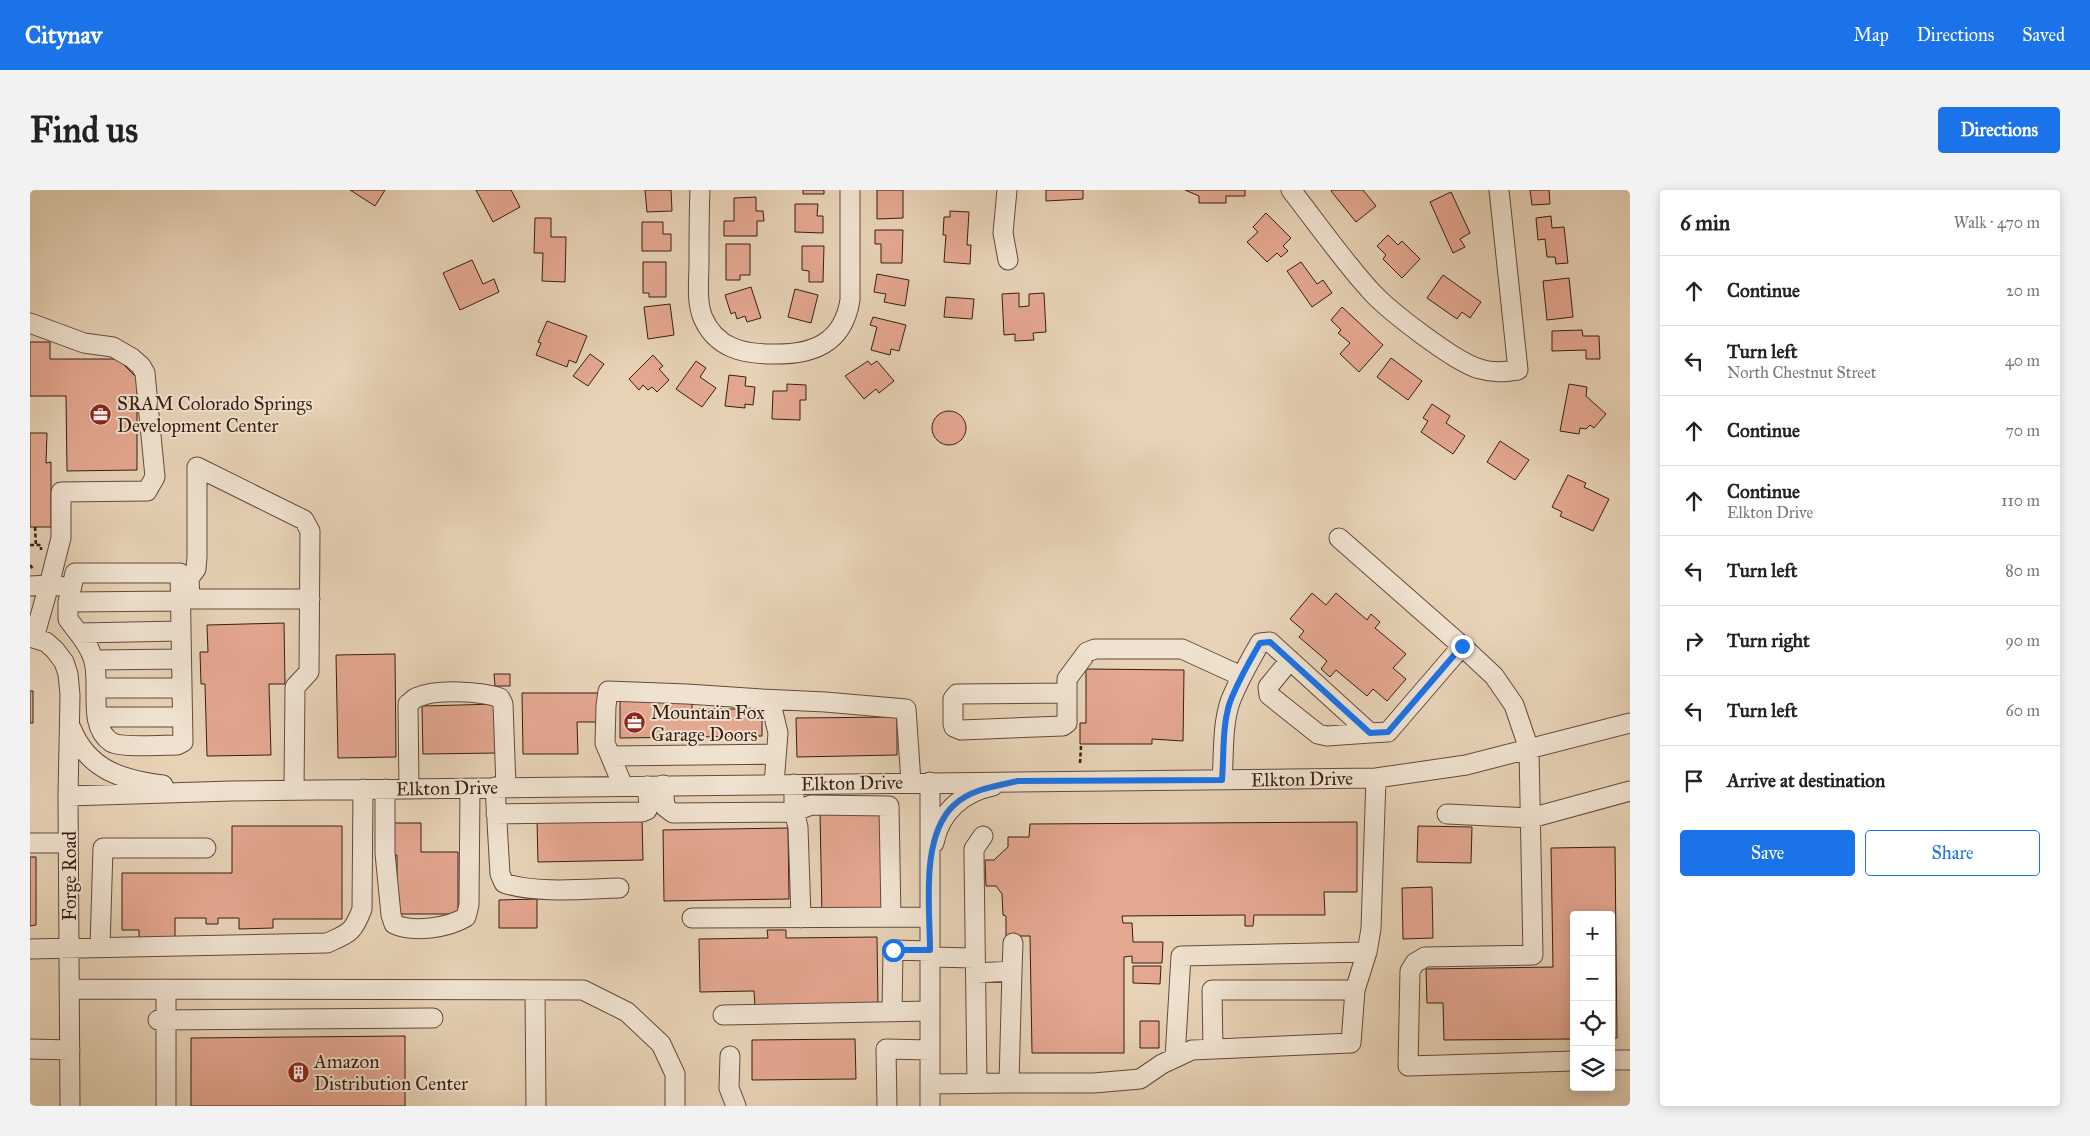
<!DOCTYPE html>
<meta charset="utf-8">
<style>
:root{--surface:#fff;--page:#f2f2f2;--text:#222;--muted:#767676;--line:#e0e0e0;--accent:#1a73e8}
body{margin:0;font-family:"IM FELL Great Primer",serif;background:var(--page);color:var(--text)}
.controls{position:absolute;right:15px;bottom:15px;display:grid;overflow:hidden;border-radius:5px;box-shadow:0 2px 12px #0003}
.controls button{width:45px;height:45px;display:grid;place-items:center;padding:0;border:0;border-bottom:1px solid var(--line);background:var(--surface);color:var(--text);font:25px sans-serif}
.stop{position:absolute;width:15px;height:15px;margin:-11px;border:4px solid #1a73e8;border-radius:50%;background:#fff}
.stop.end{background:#1a73e8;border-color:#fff;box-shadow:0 1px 5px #0008}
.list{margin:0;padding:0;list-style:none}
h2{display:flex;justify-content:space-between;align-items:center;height:65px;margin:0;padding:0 20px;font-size:21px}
h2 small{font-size:16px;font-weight:400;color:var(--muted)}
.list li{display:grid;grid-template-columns:32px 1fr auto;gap:15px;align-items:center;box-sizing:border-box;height:70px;padding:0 20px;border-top:1px solid var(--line)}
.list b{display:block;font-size:19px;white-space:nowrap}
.list p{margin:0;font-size:16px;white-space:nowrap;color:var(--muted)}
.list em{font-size:16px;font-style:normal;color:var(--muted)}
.actions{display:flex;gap:10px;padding:15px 20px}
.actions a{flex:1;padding:11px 0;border:1px solid var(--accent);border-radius:5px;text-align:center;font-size:18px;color:var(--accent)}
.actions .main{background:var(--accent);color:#fff}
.icon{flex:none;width:28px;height:28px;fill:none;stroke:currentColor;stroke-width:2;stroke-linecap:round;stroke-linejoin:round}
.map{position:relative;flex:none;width:1600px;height:916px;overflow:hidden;border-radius:5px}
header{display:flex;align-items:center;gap:30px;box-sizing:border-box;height:70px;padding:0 25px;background:var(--accent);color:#fff}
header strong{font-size:24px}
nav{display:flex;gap:28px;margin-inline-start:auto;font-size:18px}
.intro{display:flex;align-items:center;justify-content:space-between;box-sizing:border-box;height:120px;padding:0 30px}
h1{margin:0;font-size:35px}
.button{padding:12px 22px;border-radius:5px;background:var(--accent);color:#fff;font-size:18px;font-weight:700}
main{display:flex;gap:30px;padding:0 30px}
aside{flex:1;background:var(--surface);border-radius:5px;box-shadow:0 2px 12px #0003}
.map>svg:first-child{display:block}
.building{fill:#e4a790;stroke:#391d13}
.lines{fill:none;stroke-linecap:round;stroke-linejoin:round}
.minor-casing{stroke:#644a3c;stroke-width:21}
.path{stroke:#391d13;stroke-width:2.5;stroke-dasharray:4 2.5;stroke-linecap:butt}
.minor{stroke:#efe2d0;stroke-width:19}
.route{stroke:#1a73e8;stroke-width:6}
.labels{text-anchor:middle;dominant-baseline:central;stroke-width:4;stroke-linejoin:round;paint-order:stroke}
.poi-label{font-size:19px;fill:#391d13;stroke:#efe2d0;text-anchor:start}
.street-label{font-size:19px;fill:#391d13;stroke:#efe2d0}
</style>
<header>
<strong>Citynav</strong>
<nav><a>Map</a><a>Directions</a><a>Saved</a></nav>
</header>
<div class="intro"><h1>Find us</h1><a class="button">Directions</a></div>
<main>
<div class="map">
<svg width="1600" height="916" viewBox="0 0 1600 916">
<rect width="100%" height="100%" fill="#e7d2b6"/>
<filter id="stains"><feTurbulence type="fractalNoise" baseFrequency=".004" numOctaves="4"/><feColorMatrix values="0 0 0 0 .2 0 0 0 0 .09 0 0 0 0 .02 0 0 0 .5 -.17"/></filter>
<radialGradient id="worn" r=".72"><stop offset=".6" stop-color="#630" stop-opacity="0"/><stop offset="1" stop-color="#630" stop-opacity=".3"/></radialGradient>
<!-- building -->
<path class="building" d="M320,0H355L345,16Z
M446,0H481L490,17L463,32Z
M615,0H641L642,21L617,22Z
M773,0H794V4H773Z
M847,0H873V28L847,29Z
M1016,0H1053V9L1016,11Z
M1155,0H1215V6H1196V13H1169V6Z
M1303,0H1333L1346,16L1326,32L1301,1Z
M1500,0H1519L1520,14L1502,15Z
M1421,2L1440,43L1430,49L1435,57L1423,63L1400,12Z
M726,7V21H733L734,31H727V46H694V31H704V8Z
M765,14H788L787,26H793V43L765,42Z
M920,21L939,22L937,55H941L940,74L914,72L916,45H913L914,27H920Z
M1236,23L1261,48L1253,56L1258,61L1251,67L1247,63L1237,72L1217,52L1228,42L1223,37Z
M1521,26L1522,38L1534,37L1538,73L1526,74L1525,67H1517L1515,49L1508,50L1506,28Z
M505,28H521V47H536L535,92L512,91L513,63H504Z
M612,32H633V44H641V61H612Z
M845,40H873L872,73H851V54H845Z
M1358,45L1368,55L1372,51L1390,69L1372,88L1353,69L1356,65L1347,56Z
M696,54H720V85H710V90H696Z
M772,56H794L793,92H779V81L772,80Z
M442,70L453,94L464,89L469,102L430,120L413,83Z
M613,72H636V107H619V103H613Z
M1271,72L1287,94L1293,90L1302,103L1282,117L1257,81Z
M847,84L879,90L875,116L854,112L856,104L844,102Z
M1413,85L1451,112L1440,128L1432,122L1427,129L1397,108Z
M1539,88L1543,127L1517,130L1513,91Z
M721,97L731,128L717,132L715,126L707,129L705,122L701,124L695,105Z
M765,99L788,105L781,133L758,127Z
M989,103V117L999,116V104L1014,103L1016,142L1003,143L1004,150L985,151V144L974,145L972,104Z
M916,107L944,109L942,129L914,127Z
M640,114L644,145L618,149L614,117Z
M1312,117L1353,155L1329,182L1310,164L1320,153L1308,143L1311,140L1301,130Z
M843,127L876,135L869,161L861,159L860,165L841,160L847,137L840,135Z
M517,131L557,146L546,173L539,170L537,177L506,165L511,153L508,152Z
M1552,140L1553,146H1569L1570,169H1556V160L1522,161V141Z
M0,152H20V169H88L107,188V280L37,281L36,206H0Z
M560,164L574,174L558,196L543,186Z
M623,165L633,176L629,179L639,190L627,202L622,197L618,200L613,195L609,200L599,189Z
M1361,168L1392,191L1378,210L1347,187Z
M666,171L676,178L670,187L686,198L672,217L646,199Z
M838,171L841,175L847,171L864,191L849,203L846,199L834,209L815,186Z
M699,185L716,187L715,196L725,197L723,215L715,214V218L695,216Z
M757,194L776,195V210H770V230L742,229L743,201H757Z
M1539,194L1557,197L1556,206L1576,224L1564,238L1560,235L1556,239L1550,238L1549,244L1530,241Z
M1402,214L1420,226L1416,233L1435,246L1423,264L1391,242L1398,231L1393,228Z
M902 238a17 17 0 1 1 34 0a17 17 0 1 1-34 0Z
M0,243H17L16,273L21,272V337H0Z
M1470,251L1499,270L1485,290L1457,272Z
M1538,285L1556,293L1554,297L1579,309L1563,341L1530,326L1532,322L1522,317Z
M1282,403L1296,415L1306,403L1337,430L1341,424L1350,432L1345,438L1376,464L1363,478L1376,489L1357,511L1343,499L1337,506L1306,480L1300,487L1291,479L1297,471L1269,447L1274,441L1260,429Z
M254,433L255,494H239L241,565L177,566L175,494H171L170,462H178L177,435Z
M365,464L366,567L308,568L306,465Z
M1056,479L1154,480L1153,551L1122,549V554H1050V533H1056Z
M464,484H480V496H465Z
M0,501H3V533H0Z
M492,503H569L570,532H547L548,564H493Z
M662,510V519H732V546L590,548V511Z
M468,514L469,563L393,564L392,516Z
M867,527V565L767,567L766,528Z
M852,621L853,725L792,726L790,622Z
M612,629L613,670L508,672L507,631Z
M1327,632V702H1294L1295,725H1224L1223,736H1215V725L1092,726L1093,733H1102L1103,752H1133L1132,773H1102V766L1094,767V863H1002L1000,746H976V726L973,725L972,704L966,696H956L955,670H964L978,657V647H999L1000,634Z
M360,633H391V662H428V724H367V665H360Z
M202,636H312V729H243V738L209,739V728H188V734H176V728H145V752H109V740H92V683H202Z
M1388,636L1442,637L1441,673L1387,672Z
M758,638L759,709L634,711L633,640Z
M1585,657L1587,848H1581V725H1544V849L1414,850L1413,813H1397L1396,779L1523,777L1521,658Z
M0,667H6V735L0,736Z
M1402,697L1403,748L1373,749L1372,698Z
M507,709V738H469V710Z
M737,740H756V748L847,747L848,816L725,817L724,801L670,802L669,749L738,748Z
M1103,776H1131L1130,794L1103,793Z
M1110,831H1129V858H1110Z
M375,846V916H161V848Z
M825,849L826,889L722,890V850Z"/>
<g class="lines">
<defs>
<path id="minor" d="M670,0C669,24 669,48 669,72C669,91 666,111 673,128C686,158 713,164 742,164C782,165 813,154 820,110V0
M977,0L973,43L978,70
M1261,0C1287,33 1311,68 1339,99C1356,119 1426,173 1450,179C1463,183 1474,182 1488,180L1469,0
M0,133L54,153L83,157L102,168L111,176L115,183L125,287L117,301L31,302V348L19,395L0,396
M45,383H150L153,552L147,555C134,555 90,558 81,552C56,535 72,493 63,468C58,452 47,442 38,429V412Z
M38,412L151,411
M49,443L151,441
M0,447L16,452L25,460L34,472L38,484L40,505L38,606L40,916
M4,448L19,395L30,396
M1432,456L1464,486L1484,515L1499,559L1503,765L1395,767L1385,773L1380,781L1378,876L1544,871
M64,470L151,469
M1260,470L1238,497L1239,505L1288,544L1297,546L1340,543
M67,498H151
M1037,503L927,504L923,509V534L924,537L931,540L1033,536L1037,533V489L1057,462L1065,459H1152L1211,486
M732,509L795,512L876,519L881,592
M67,527H152
M41,538C58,580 92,590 133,595
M581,566L746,564
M1192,590C1194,565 1192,536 1200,512C1208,491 1219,472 1230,453L1240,452L1340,543L1358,542L1432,456L1309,348
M900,592V916
M633,595L635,617L643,623L764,622V594
M593,596L575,553L576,516L578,501L657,504L732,509L742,518L748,543L744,594
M465,597L470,684L474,693C506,704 555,699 589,698
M379,598L378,514C381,512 384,508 388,507C406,499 451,501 470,508L473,514L476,597
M355,599V663L361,725L364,734C383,743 418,738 436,727L439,715L440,598
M264,600L265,497L279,482L280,341L274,330L167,277V367L166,379L159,388L160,409H280
M38,606L202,601L1346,588L1436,575L1600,533
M466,624L612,622L617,620L619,615L617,596
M1417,624L1501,628L1600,601
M0,653H38
M904,653C910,622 933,602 963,596
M662,728L900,727
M771,728L768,637L764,622L781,615L859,616L861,727
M70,757L73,658H176
M0,759L297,753C319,743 323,743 332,719L333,599
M900,767L945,768
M982,781L983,753
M946,783L982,781L979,893H1064L1110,889L1132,874L1162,860L1321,853L1325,800L1337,762L1341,739L1346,588
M39,799L553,800L597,822L631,854L645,884V916
M136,799V916
M505,800L506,916
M862,822L863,760L900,761
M693,825L900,821
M128,830L403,828
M0,859L40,860
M1183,859L1182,800H1325
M700,866L699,898L706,916
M1145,868L1151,766L1337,762
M1581,870H1600
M947,893L944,665V659L953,646
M900,894L979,893
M857,916L856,859L900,860"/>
</defs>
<!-- minor casing -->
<use href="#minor" class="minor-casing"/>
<!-- path -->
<path class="path" d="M5,337L6,355
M0,355H11V360
M0,375L4,380
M1050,573L1051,556"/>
<!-- minor -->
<use href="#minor" class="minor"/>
</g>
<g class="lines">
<!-- route -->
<path class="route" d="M863,760H900C900,718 890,647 924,615C941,599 966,596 988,591L1192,590C1194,565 1192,536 1200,512C1208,491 1219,472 1230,453L1240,452L1340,543L1358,542L1432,456"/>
</g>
<!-- icons -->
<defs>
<symbol id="office-disc" viewBox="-11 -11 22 22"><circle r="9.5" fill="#8f2418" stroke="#efe2d0"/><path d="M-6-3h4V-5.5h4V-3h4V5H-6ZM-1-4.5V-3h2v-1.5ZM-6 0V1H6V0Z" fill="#fff"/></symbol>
<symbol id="building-disc" viewBox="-11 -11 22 22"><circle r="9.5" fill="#8f2418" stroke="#efe2d0"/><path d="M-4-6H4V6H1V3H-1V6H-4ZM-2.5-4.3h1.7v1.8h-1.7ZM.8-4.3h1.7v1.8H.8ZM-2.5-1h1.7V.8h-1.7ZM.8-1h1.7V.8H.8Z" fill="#fff"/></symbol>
</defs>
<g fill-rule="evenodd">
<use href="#office-disc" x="58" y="212" width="25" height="25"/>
<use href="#office-disc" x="592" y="520" width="25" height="25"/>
<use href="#building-disc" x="256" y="870" width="25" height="25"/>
</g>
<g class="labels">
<!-- poi labels -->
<g class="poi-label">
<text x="87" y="213">SRAM Colorado Springs<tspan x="87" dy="22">Development Center</tspan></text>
<text x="621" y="522">Mountain Fox<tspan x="621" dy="22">Garage Doors</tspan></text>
<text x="284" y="871">Amazon<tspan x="284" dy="22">Distribution Center</tspan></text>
</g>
<!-- street labels -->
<g class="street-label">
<text transform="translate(1272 589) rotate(-1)">Elkton Drive</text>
<text transform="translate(822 593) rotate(-1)">Elkton Drive</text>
<text transform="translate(417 598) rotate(-1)">Elkton Drive</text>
<text transform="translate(39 686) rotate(-90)">Forge Road</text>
</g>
</g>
<rect width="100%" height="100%" filter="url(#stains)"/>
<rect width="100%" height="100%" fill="url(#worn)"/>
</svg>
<div class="controls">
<button>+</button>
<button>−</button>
<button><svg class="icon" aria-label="locate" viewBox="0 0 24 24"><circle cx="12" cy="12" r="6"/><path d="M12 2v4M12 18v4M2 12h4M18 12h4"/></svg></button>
<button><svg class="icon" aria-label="layers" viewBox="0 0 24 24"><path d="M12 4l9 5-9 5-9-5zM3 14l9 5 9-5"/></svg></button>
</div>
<div class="stop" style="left:863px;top:760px"></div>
<div class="stop end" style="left:1432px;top:456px"></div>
</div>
<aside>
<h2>6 min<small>Walk · 470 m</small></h2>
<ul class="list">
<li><svg class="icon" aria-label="ahead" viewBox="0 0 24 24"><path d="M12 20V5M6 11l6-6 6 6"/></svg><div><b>Continue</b></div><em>20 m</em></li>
<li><svg class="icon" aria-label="left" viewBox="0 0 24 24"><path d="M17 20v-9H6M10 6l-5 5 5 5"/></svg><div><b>Turn left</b><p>North Chestnut Street</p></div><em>40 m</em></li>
<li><svg class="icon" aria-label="ahead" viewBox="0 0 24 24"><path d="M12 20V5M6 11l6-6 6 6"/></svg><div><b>Continue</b></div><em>70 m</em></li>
<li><svg class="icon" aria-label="ahead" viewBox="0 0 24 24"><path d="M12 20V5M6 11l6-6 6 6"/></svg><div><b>Continue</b><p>Elkton Drive</p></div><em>110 m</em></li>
<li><svg class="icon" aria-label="left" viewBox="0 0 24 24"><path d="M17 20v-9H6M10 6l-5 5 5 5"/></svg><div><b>Turn left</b></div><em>80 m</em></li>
<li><svg class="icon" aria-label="right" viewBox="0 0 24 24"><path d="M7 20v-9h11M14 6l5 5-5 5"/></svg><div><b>Turn right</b></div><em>90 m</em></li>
<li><svg class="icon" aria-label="left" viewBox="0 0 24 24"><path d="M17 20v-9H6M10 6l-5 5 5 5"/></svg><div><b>Turn left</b></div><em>60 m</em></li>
<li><svg class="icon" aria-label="arrive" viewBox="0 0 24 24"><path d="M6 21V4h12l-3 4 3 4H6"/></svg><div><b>Arrive at destination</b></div></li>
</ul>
<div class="actions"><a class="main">Save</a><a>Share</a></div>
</aside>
</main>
